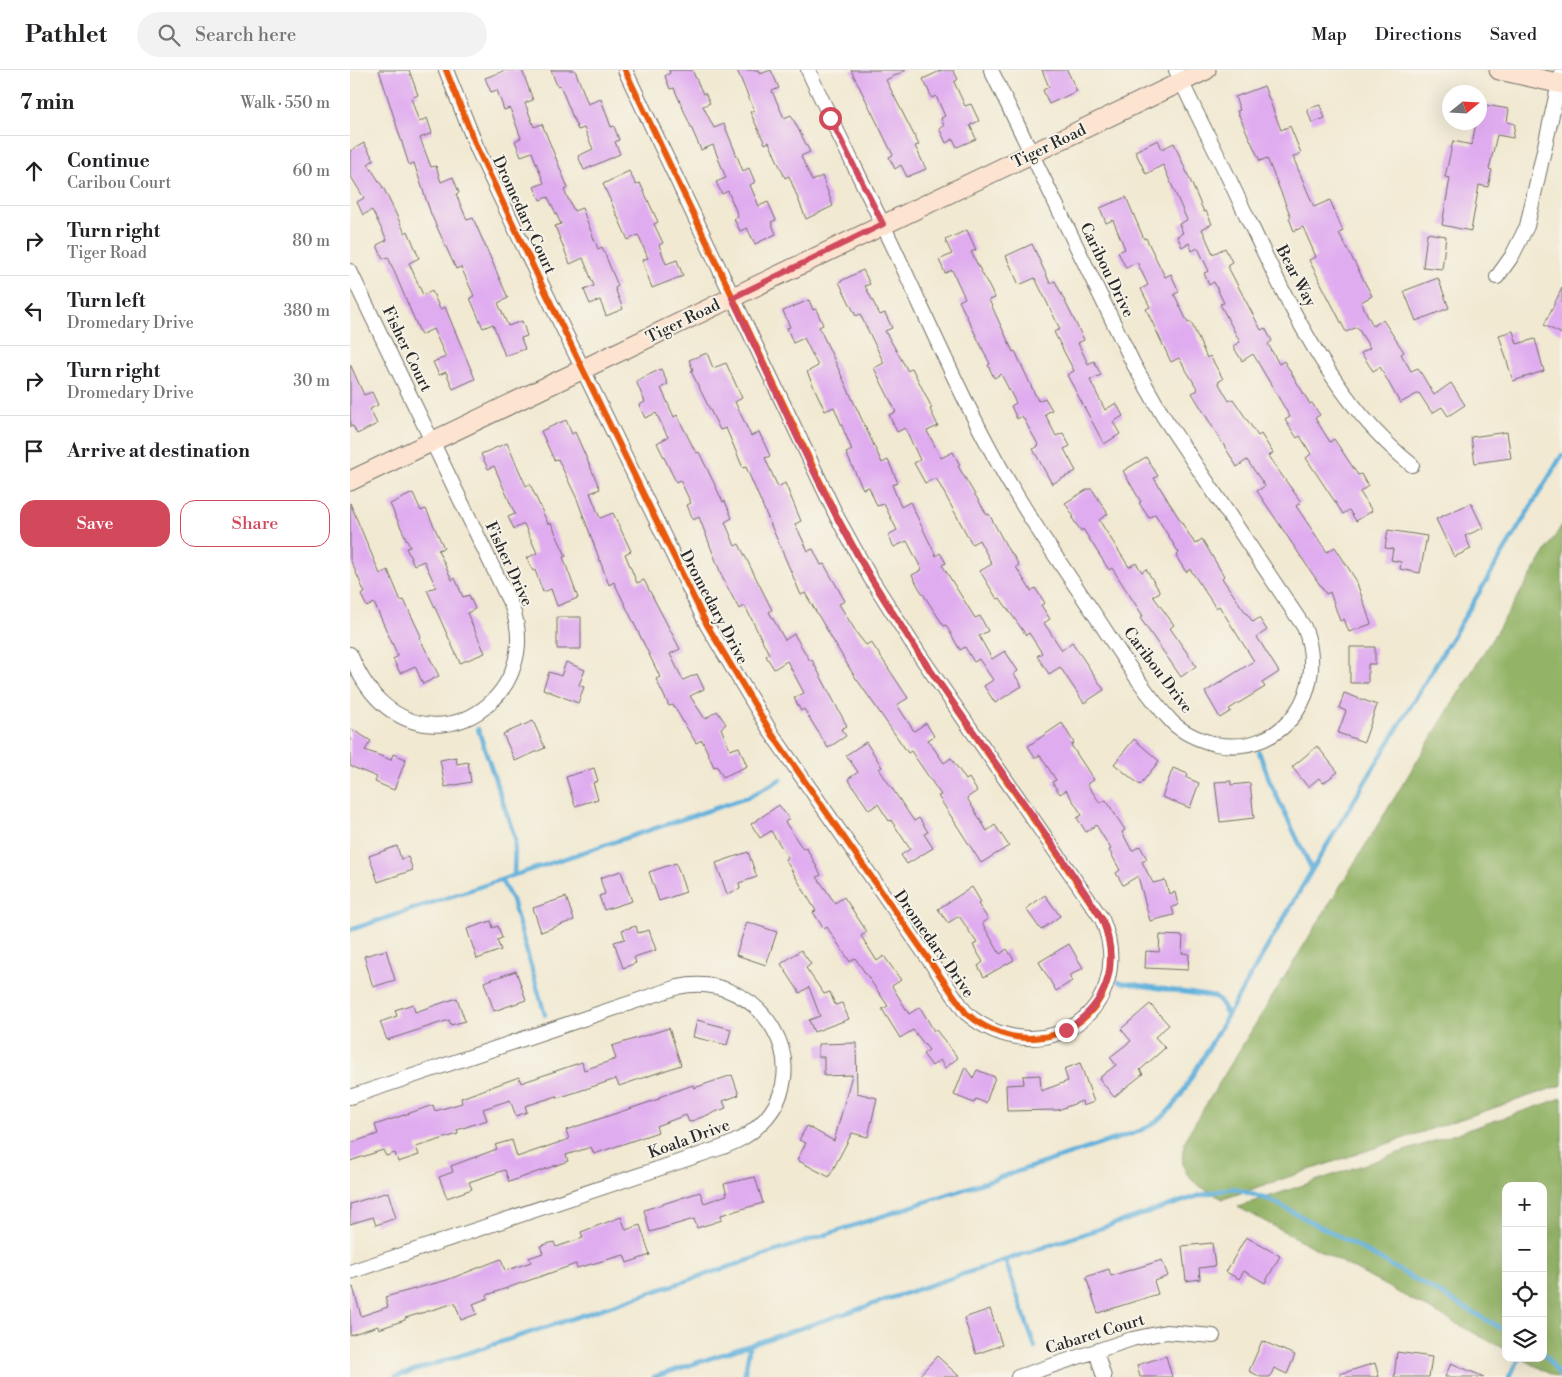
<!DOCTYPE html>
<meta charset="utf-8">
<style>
:root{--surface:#fff;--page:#f2f2f2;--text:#202124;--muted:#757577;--line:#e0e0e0;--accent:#d1495b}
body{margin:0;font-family:"Libre Bodoni",serif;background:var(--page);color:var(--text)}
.controls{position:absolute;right:15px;bottom:15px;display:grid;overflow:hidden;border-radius:10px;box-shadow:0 5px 20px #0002}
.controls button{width:45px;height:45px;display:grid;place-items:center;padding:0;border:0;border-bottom:1px solid var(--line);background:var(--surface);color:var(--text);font:25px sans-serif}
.compass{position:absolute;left:1092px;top:15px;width:45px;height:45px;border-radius:50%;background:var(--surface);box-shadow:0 5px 20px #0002;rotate:72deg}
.stop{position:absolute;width:15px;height:15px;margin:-11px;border:4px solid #d1495b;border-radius:50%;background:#fff}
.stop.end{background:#d1495b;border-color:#fff;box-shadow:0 1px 5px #0008}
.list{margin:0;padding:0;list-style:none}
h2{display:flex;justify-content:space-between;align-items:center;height:65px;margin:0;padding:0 20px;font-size:21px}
h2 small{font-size:16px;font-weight:400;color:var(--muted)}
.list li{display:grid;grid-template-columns:32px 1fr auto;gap:15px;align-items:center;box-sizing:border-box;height:70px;padding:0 20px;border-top:1px solid var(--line)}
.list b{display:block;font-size:19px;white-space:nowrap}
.list p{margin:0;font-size:16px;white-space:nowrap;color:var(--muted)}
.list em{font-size:16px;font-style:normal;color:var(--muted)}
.actions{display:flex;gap:10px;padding:15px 20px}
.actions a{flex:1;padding:11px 0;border:1px solid var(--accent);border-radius:15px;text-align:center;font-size:18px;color:var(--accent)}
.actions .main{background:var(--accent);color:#fff}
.icon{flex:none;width:28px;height:28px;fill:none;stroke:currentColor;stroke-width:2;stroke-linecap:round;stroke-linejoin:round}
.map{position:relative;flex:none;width:1212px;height:1307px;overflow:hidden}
header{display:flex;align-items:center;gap:30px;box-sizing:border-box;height:70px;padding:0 25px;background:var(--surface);border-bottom:1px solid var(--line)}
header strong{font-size:24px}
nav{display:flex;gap:28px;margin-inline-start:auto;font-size:18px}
.search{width:350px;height:45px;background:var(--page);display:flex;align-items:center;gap:12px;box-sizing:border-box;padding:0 18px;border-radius:28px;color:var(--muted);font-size:19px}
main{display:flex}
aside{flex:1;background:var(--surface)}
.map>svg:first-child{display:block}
.forest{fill:#93b366;stroke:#5f6f48}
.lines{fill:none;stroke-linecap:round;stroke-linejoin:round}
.stream{stroke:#61b0db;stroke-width:4.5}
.building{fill:#e0acf0}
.street-casing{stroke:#706e65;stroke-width:16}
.secondary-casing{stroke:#706e65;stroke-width:21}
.street{stroke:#fff;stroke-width:14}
.secondary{stroke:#fde4d1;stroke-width:19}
.cycleway-casing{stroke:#f7f3e8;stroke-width:9}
.cycleway{stroke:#e8590c;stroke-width:6}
.route{stroke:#d1495b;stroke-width:6}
.labels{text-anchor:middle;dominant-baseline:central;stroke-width:4;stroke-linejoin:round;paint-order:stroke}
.street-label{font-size:16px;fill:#2b2b2b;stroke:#f7f3e8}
</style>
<header>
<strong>Pathlet</strong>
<div class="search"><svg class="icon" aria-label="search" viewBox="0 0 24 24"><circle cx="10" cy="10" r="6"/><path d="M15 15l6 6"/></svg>Search here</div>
<nav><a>Map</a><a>Directions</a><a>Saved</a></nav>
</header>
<main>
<aside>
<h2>7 min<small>Walk · 550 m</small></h2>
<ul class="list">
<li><svg class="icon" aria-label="ahead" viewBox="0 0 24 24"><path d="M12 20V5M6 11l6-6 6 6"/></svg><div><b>Continue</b><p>Caribou Court</p></div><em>60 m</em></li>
<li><svg class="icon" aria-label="right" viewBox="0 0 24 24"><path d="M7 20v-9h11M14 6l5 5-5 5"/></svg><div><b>Turn right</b><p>Tiger Road</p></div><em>80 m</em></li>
<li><svg class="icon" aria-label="left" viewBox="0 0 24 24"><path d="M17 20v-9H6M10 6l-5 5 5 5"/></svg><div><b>Turn left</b><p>Dromedary Drive</p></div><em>380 m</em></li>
<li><svg class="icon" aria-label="right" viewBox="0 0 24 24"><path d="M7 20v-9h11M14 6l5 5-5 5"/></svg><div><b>Turn right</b><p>Dromedary Drive</p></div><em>30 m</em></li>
<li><svg class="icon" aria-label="arrive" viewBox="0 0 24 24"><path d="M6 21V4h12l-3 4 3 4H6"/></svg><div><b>Arrive at destination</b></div></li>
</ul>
<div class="actions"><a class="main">Save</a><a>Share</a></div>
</aside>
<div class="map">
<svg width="1212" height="1307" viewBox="0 0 1212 1307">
<rect width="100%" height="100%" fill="#f7f3e8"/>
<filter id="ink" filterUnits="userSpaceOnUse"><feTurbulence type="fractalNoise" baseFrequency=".02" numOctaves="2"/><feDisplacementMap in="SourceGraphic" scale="10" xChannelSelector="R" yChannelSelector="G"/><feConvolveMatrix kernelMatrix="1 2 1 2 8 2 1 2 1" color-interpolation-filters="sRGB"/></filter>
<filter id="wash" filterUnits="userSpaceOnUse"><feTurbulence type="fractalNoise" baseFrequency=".0096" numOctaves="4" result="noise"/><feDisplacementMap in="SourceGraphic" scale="20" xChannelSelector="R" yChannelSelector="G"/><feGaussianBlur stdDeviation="1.12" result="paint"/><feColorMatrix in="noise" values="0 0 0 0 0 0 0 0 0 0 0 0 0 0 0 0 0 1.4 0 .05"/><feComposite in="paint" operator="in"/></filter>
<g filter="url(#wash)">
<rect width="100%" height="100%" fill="#f1e9d2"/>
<!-- forest -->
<path class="forest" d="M1212,455V1015L873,1129C842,1113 822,1103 838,1064Z
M1212,1028V1307H1206L1171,1288H1193V1116H1156V1280L888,1137Z"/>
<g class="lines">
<!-- stream -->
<path class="stream" d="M128,659L165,768L164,805
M909,682L920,712L962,800
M151,810L162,830L195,945
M0,860L399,727L431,709
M769,912L865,927L870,932L877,944
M655,1190L685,1277
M1193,1282L1211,1307
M45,1307L787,1062C807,1054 817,1044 830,1027L962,800L1212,385
M304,1307L851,1125L883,1118L920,1130L994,1169L1156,1261
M394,1307L400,1275
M1159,1307L1170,1288"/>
</g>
<g id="blocks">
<!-- building -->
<path class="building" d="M29,0H59L68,25L61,28L69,52L77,48L82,63L70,68L81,97L86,96L91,112L103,107L109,123L106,124L117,150L123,148L158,228L148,233L158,256L172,251L177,266L171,268L175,279L155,286L143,254L133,258L120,228L124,226L111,197L106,199L81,144L64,93L59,95Z
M156,0H172L183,30L175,33L184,57L192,54L218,118L214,120L224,141L232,138L248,179L252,177L268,216L265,218L273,239L256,246L250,230L240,234L234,220L244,216L233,188L220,194L205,156L211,154L198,127L190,130L184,117L194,113L182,82L171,86L165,71L171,68L160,38L154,40L147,20L141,22L135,8Z
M201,0H225L238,34L251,29L261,57L264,56L269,70L265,72L270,84L234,100L228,86L243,79L234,58L228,60L210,15L207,16Z
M319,0H342L353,24L355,23L360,33L353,36L364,58L374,54L393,101L399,98L405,112L400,115L409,136L418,132L426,150L421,152L426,164L405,174L397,158L390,161L384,149L388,146L378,121L372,124L366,112L376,108L363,75L351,80L324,18L320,19L315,6L320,3Z
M387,0H408L410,4L421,0L429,18L422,21L434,48L441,45L460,82L451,86L462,111L472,106L483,136L456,149L439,106L435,108L419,72L415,74L400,42L404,40Z
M501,0H556L536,10L569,75L565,76L576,99L557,107L551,95L545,99L539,87L543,85Z
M592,0H603L608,9L604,12L615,36L621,34L629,51L620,55L626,69L607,77L603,69L596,73L589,58L594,56L591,48L595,46L586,26L582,28L573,9Z
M692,0H717L727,21L699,34L693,20L699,17Z
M914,16L931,60L940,56L951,83L943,87L964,137L980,130L993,161L989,163L1022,226L1011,232L1023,256L1033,250L1054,282L1051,284L1061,301L1068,298L1084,325L1101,313L1115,335L1098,346L1092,337L1082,343L1069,323L1050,333L1030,297L1023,301L1011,283L1020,278L1007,257L996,262L959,190L966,187L953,157L944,161L939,148L941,147L917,88L910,91L887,41L890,40L885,27Z
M1130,34L1159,39L1157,52L1165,54L1163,68L1147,65L1139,99L1142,100L1138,117L1129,115L1121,161L1092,155L1100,108L1095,107L1103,71L1122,75L1126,52H1130Z
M970,35L975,48L962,53L957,39Z
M808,70L812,79L824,73L854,142L856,141L862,154L852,159L863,184L875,178L882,192L877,195L911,260L915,258L922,271L918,274L929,294L934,291L960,334L962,333L970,345L965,348L980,372L984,369L1008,405L1011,404L1018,416L1010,422L1022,441L1006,451L999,440L993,444L956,388L961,384L950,366L947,368L935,350L940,347L903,284L892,291L883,276L890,272L870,234L874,233L864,212L859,215L854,203L859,201L848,178L842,181L839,173L832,177L827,166L833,163L829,154L837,150L813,95L796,104L785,81Z
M14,73L24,90L18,94L34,119L55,163L58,161L69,188L59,193L73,225L82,221L90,239L95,237L125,309L103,319L96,302L89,305L83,292L96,287L83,259L71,265L38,187L33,189L27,175L37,170L22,140L13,145L7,132L14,128L0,105V81Z
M279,101L286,115L290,113L308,152L304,154L313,173L309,175L316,194L327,190L333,206L302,218L292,190L298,188L288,165L278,170L253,114Z
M776,127L794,169L796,168L815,207L821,204L829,222L824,224L838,253L841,252L857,288L860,286L873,309L868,312L879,331L883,329L908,366L911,364L923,383L918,386L951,432L946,436L977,482L985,477L1006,510L1021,554L999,562L994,549L990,551L980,522L976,524L907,421L915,416L897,390L887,397L842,323L848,320L829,288L821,292L796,239L800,237L791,219L798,215L787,192L776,198L768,182L775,179L763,150L756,153L750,138Z
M617,160L626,180L621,182L645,228L639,230L663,282L665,281L688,331L695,328L702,340L695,344L706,366L713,363L720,376L714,379L726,401L702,414L683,379L689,376L672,346L667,349L661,336L666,333L651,304L644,308L638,295L640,294L609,231L615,228L602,200L595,203L589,190L602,184L595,170Z
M1077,163L1096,166L1092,199L1073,197Z
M682,174L700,213L705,211L734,270L728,273L738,294L744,291L751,305L740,310L755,340L766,333L773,346L763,352L770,364L754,374L717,305L724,301L704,262L710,259L685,208L669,215L656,186Z
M513,200L520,214L515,216L530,245L535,243L542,258L535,261L558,301L562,298L582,338L580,339L588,356L577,361L591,388L603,382L610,395L608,396L637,445L639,444L660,483L661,482L669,495L666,497L681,521L685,518L695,533L691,535L700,549L694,553L712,580L722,572L754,620L734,633L710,597L699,604L687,586L692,583L679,563L676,565L650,528L647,529L630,501L642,494L629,470L622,474L586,408L575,413L564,393L570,390L555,358L547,362L539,345L546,342L524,298L534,293L510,244L506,246L489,212Z
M1088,208L1099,238L1066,251L1054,221Z
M1212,218V264L1194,255Z
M459,230L463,240L466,239L473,255L469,257L532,393L538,390L548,413L542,415L551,437L560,432L586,486L590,483L596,493L592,495L625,548L630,546L638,561L629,566L642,589L655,581L668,601L664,604L672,616L645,633L634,616L643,610L629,589L624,592L615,577L610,580L596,555L594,556L569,518L562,505L572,500L557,471L544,477L538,465L547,460L534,434L527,436L519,417L513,419L496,383L502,380L484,337L475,341L457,302L468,296L454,268L443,273L437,258L440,257L433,241Z
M1163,261L1167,274L1185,269L1194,301L1163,311L1149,265Z
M357,283L363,298L376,293L392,328L385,332L401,366L409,362L420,386L415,388L428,417L435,413L451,451L445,454L458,481L463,479L471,495L474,494L495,531L489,534L508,565L516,575L521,572L558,628L547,635L564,661L576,653L584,666L578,670L594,693L601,688L616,710L619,708L627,721L617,728L637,761L645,755L659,776L631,793L588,726L591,725L561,681L558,683L503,604L455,523L451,525L396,397L393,398L376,358L370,360L341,301L343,300L339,290Z
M0,294L14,325L22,322L28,335L20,339L27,354L7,364L3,356L0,357Z
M311,299L318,314L311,318L324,347L327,345L346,383L349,382L373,432L375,431L382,448L375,452L385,476L389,474L422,540L419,542L435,570L444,564L460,591L462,590L497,656L491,659L496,666L478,678L454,639L451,641L444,628L454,623L437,591L424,599L416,586L419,584L395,536L389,539L373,509L349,447L343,450L337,435L341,433L330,410L326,412L307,373L318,367L306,343L295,348L289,335L295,332L286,311Z
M216,350L222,364L225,362L250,419L240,423L250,448L263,443L281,481L275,484L287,513L294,510L330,579L320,584L333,610L347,604L354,619L340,626L355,649L367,641L376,654L371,658L380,680L389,677L397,696L373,707L367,696L364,697L352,670L346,673L323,635L319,636L306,609L310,607L264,512L259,515L227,429L208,389L204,390L191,361Z
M1157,362L1161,388L1125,393L1121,367Z
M157,373L176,416L180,414L198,454L201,453L216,486L213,487L228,528L207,536L201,519L193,522L185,500L183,501L177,488L187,483L174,454L164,459L158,447L165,444L144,396L138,399L131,384Z
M796,387L808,406L804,408L845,474L852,469L874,506L872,508L891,536L903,552L909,548L917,560L907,567L929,602L912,613L915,617L879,639L881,641L870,648L855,622L904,591L869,536L866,538L840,499L836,502L826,486L829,483L805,444L799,448L789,433L791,432L773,401Z
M738,419H742L758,444L749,450L779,497L786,493L792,502L796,499L810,522L803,526L824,555L820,558L846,596L831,607L790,548L793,546L762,498L759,500L733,459L731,461L722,448L724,447L715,433Z
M63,423L71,441L76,439L83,454L94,478L88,480L102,510L105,508L113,527L119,525L125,539L117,543L135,583L110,593L77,520L86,517L74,491L64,495L56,478L60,477L40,434Z
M0,433L30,504L38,500L51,531L54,530L71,566L69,567L89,606L73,614L65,596L50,603L43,589L48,586L24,533L17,537L11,525L15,523L0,489Z
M1121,433L1133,458L1115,466L1121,479L1104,487L1086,449Z
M1038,460L1077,466L1070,503L1050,499L1051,492L1041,490L1043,479L1035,478Z
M207,547H231V579H207Z
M1000,577H1025V594H1018V613H1000Z
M216,592L235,600L229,615L234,617L228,633L193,619L199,602L211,606Z
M994,623L1027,635L1014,672L988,663L996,641L989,638Z
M183,651L195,678L165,691L153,664Z
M712,653L724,673L721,675L744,710L737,714L750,733L756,730L775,760L772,762L782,781L790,776L797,789L792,792L803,813L815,810L819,824L825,822L828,835L822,837L824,845L800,851L788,806L773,815L766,803L770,800L759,780L761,779L746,755L736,762L727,748L732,745L716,720L710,724L702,712L706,710L690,685L685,688L678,676Z
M0,658L21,671L15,680L41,690L43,684L56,689L44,720L25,712L27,707L0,696Z
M784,669L809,691L790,715L764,694Z
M516,672L532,697L529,699L564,751L569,748L578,762L574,764L583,778L557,794L551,785L560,779L541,750L539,751L528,734L519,740L498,709L508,702L496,685Z
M967,676L988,702L973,713L969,708L958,717L942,697Z
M106,687L107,694L118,692L121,712L95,717L90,690Z
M244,698L248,711L243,713L248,729L225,736L216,707Z
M823,698L838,704L837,708L849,713L840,738L812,727Z
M881,711V715L900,713L904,748L870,752L865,712Z
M429,735L439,749L435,752L453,779L456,777L471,805L467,807L485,833L494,827L517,862L511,866L527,891L534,886L551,910L542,916L559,944L570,937L584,961L586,960L608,988L595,998L590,990L582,996L573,984L579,980L563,960L550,968L532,939L538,936L505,888L500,892L477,857L474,859L463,842L466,841L435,789L438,787L421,761L410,768L401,754Z
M47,776L51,789L58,787L63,800L28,812L19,786Z
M398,782L407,807L389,813L390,819L377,824L366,793Z
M326,793L336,822L309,831L299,802Z
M271,801L282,831L254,840L249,826L255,824L250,808Z
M622,817L631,832L628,834L638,849L632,853L650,884L657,879L664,890L634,907L628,896L633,892L623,875L627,873L609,846L598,853L588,839Z
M695,825L710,846L691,860L676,839Z
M216,827L224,850L191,862L183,838Z
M141,851L143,858L148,856L152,868L147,870L151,880L127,889L117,859Z
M397,852L427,862L416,895L386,885Z
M286,856L288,863L299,860L306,880L284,887L286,893L273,898L264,872L275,869L272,860Z
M810,865L833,866L832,883L839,884L838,900L795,898L796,881L809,882Z
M719,874L733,898L719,906L722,911L706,921L689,892Z
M36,880L45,910L23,917L14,886Z
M451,880L461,894L456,898L474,924L480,922L485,935L492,933L499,949L464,962L459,950L470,946L459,917L450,923L431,894Z
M166,901L176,930L144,941L134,912Z
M107,928L115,951L101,955L99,950L37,970L30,952L47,946L45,940L63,934L65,942Z
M800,934L819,955L805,967L815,978L790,1000L793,1004L764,1027L749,1008L766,995L760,987L781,971L771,959Z
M347,950L381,959L377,975L343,967Z
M319,958L331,995L269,1016L266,1009L208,1028L207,1026L175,1036L177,1042L166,1046L160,1030L133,1039L137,1050L107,1060L108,1064L66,1077L69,1085L48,1092L45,1083L36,1086L33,1080L0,1091V1073L28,1064L25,1055L83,1035L85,1041L112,1033L111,1028L169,1007L171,1013L232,992L234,1000L266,989L262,976Z
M506,973L507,1023L527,1028L518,1067L502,1063L479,1107L447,1090L456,1073L449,1070L457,1056L484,1071L502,1005L474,1006V987H468V974Z
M730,993L744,1032L733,1036L732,1031L708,1040L657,1041L656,1015L674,1014L673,1006L690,1005L691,1021L718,1011L714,999Z
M615,997L623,1008L627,1000L645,1007L636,1033L626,1029L624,1033L604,1025Z
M382,1005L389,1025L373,1031L376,1038L339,1052L336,1045L306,1056L308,1062L244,1084L241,1077L216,1085L218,1091L159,1112L155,1100L119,1112L122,1119L97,1128L89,1107L103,1102L101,1096L147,1079L145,1075L162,1070L167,1087L219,1069L216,1060L309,1029V1027L343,1015L344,1018Z
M405,1107L413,1133L371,1145L372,1150L347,1158L344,1149L300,1162L294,1140L350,1122L354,1133L377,1125L374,1114Z
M38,1122L46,1148L26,1155L23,1147L0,1154V1134Z
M271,1147L276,1160L290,1155L300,1185L277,1193L274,1185L227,1198L226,1194L137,1225L138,1228L123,1234L127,1244L111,1250L105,1233L55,1248V1250L29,1259L28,1256L0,1265V1218L3,1217L11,1246L38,1237L35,1227L97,1210L151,1189L155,1201L181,1192L179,1188L193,1183L190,1176L204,1172L206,1177L233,1168L231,1162Z
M896,1167L930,1186L915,1213L894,1201L889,1209L876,1202Z
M862,1173L865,1196L849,1198L850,1209L836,1211L832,1176Z
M812,1190L818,1206L804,1211L808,1224L748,1243L736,1207L759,1199L761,1206Z
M640,1239L652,1275L626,1284L614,1248Z
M912,1271L945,1285L937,1304L924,1298L920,1307H911L899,1301Z
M1047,1282L1082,1287L1079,1307H1044Z
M587,1286L610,1307H568Z
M816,1286L822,1307H790L787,1295Z
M1025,1293L1029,1307H990V1304Z
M1101,1293L1134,1307H1095Z"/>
</g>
</g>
<g filter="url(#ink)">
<use href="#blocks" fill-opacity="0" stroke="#706e65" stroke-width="1"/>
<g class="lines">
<defs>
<path id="street" d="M96,0L127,78L190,211L357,555L422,664L616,943C690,1006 790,941 752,849L569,584L520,507L487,447L275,0
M458,0C482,52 508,103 533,155C568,227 599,302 637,373C667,430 703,483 739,536C765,574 790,618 822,652C833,663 850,670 865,674C936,687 979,618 954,557L813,346L784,295L641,0
M826,0C846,44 869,86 889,130C934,224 979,329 1062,395
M0,201L162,537C193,621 97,693 31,632C16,618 8,602 0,584
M1147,207L1162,186L1177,156L1212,0
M0,1027L328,917C412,899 473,1001 406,1058C397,1067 385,1072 373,1077L0,1202
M746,1281L754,1307
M668,1307L782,1269L816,1262L863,1266"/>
<path id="secondary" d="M1149,0L1212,14
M0,411L856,0"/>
</defs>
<!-- street casing -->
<use href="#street" class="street-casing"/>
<!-- secondary casing -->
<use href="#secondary" class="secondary-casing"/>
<!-- street -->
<use href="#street" class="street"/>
<!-- secondary -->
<use href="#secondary" class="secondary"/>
<defs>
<path id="cycleway" d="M96,0L127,78L190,211L357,555L422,664L616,943C690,1006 790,941 752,849L569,584L520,507L487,447L275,0"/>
</defs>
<!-- cycleway casing -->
<use href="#cycleway" class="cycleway-casing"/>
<!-- cycleway -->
<use href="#cycleway" class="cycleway"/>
</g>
</g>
<g class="lines" filter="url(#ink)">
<!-- route -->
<path class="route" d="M480,48L533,154L382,228C426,320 468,420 521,508C592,626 679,732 752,849C771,895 757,934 716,960"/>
</g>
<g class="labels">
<!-- street labels -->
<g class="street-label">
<text transform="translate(699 76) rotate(-26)">Tiger Road</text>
<text transform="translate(174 145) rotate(65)">Dromedary Court</text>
<text transform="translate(757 200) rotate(64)">Caribou Drive</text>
<text transform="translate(946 206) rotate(62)">Bear Way</text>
<text transform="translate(333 251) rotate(-26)">Tiger Road</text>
<text transform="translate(57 279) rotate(64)">Fisher Court</text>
<text transform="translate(159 494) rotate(65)">Fisher Drive</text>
<text transform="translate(364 537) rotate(62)">Dromedary Drive</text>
<text transform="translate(808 600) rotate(53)">Caribou Drive</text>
<text transform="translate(584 874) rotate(55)">Dromedary Drive</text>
<text transform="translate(339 1069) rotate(-20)">Koala Drive</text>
<text transform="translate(745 1264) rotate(-17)">Cabaret Court</text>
</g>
</g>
</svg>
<div class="controls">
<button>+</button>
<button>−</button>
<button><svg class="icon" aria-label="locate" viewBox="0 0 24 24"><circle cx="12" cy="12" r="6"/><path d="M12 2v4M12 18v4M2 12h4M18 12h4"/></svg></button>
<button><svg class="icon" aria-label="layers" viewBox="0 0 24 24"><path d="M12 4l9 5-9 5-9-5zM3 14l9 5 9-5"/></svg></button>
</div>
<svg class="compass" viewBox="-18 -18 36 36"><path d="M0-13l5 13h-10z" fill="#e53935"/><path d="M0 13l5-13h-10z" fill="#757577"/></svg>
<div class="stop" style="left:480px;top:48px"></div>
<div class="stop end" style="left:716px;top:960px"></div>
</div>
</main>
